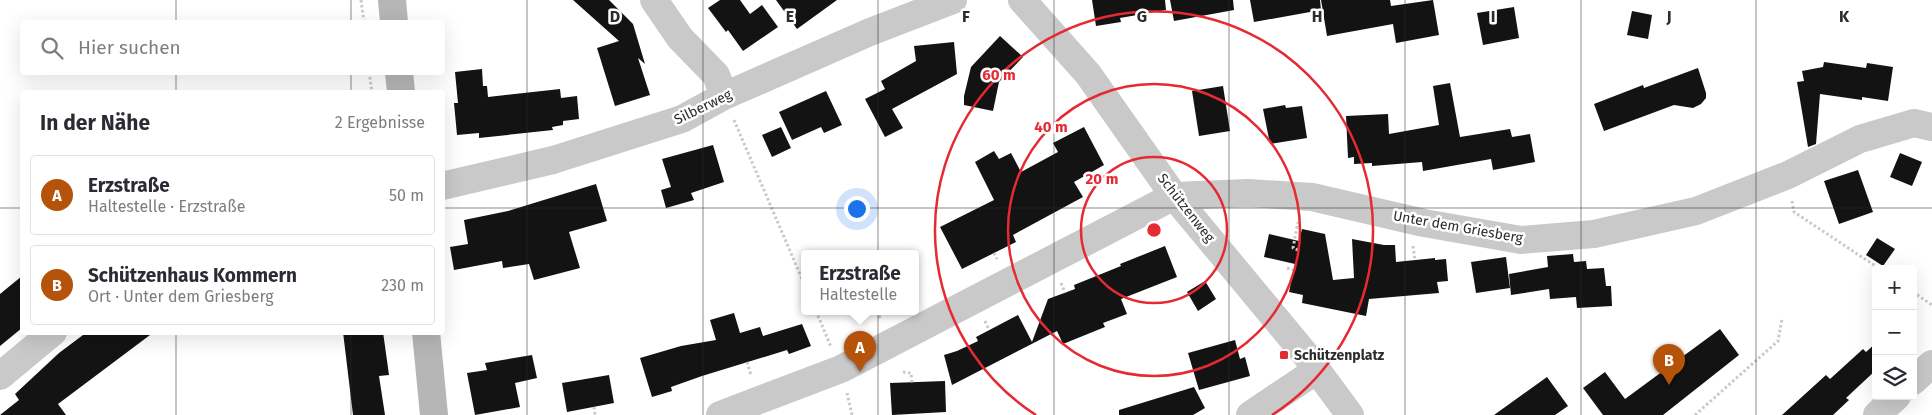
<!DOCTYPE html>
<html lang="de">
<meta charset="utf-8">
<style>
:root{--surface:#fff;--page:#f2f2f3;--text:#2b2b33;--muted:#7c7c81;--line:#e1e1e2;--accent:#b45309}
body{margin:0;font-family:"Fira Sans",sans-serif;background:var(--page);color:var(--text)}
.controls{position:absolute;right:15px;bottom:15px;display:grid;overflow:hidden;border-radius:5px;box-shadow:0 5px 20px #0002}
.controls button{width:45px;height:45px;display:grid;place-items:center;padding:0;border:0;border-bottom:1px solid var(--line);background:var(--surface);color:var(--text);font:25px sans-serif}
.you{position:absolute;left:856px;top:208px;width:18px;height:18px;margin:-12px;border:4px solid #fff;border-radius:50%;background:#1a73e8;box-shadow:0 0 0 8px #1a73e833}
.badge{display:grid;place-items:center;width:32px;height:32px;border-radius:50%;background:var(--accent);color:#fff;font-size:16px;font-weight:700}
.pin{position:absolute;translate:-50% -41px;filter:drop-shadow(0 1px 2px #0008)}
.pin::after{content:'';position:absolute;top:26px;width:18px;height:15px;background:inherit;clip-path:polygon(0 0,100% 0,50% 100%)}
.popup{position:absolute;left:801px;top:250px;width:118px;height:65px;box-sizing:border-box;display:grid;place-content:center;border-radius:5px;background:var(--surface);filter:drop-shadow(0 1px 4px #0005);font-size:16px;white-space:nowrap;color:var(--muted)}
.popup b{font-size:19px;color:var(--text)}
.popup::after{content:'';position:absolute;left:50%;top:100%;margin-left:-10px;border:10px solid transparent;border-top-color:var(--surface)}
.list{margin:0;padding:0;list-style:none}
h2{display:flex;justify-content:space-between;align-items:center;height:65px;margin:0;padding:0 20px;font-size:21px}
h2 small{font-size:16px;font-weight:400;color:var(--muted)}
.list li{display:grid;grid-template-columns:32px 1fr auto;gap:15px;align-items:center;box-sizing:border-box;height:80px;margin:0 10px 10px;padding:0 10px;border:1px solid var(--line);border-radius:5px}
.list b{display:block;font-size:19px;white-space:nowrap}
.list p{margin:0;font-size:16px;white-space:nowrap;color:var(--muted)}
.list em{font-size:16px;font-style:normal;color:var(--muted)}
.icon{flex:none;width:28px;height:28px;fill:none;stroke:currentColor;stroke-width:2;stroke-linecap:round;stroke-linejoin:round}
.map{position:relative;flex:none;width:1932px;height:415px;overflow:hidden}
.search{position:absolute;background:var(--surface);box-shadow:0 5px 20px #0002;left:20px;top:20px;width:425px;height:55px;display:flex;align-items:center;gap:12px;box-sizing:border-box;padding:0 18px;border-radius:5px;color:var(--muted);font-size:19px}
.panel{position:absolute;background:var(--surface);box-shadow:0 5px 20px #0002;left:20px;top:90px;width:425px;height:245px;border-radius:5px}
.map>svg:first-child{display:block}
.building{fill:#131313}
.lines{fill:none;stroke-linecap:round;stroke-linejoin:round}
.path{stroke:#c9c9c9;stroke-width:3;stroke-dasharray:2.5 2.5;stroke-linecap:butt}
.street{stroke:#c9c9c9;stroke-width:28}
.secondary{stroke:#b6b6b6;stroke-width:28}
.grid{fill:none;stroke:#2c2c2c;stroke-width:1;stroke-opacity:0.55}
.ring{fill:none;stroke:#e62a33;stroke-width:2.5}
.poi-dot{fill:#e62a33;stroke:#fff;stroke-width:2}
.labels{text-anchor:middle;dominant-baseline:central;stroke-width:5;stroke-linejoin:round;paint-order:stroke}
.street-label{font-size:14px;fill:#2c2c2c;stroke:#fff}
.poi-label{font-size:14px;font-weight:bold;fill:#2c2c2c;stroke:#fff;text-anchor:start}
.grid-label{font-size:16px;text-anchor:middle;font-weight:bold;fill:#2c2c2c;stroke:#fff;stroke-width:5;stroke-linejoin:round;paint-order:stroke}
.centre{fill:#e62a33;stroke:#fff;stroke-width:2.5}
.ring-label{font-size:15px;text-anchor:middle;font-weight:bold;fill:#e62a33;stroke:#fff;stroke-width:5;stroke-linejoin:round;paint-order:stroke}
</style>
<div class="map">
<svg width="1932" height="415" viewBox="0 0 1932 415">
<rect width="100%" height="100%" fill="#fff"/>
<!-- building -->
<path class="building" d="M573,0H609L633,24L645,64L638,58L650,95L615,106L597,48L619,41Z
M720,0H740L750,14L762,5L778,27L743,51L728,30L726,32L708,8Z
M776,0H837L797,29Z
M1092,0H1165L1166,10L1120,18L1121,22L1096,26Z
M1170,0H1233L1234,10L1174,21Z
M1250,0H1320L1321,10L1254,22Z
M1321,0H1390L1391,6L1433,0L1439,35L1396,43L1393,24L1327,36Z
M1514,7L1519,38L1483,45L1477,13Z
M1632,11L1652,15L1648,39L1627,35Z
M1000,36L1023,57L999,82L993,111L964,105V96L971,67Z
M954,42L957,74L892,109L903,128L885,137L865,99L885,89L881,81L916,61L914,46Z
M1824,62L1866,68L1867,63L1893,67L1888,101L1862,97V100L1820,94L1816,144L1808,147L1797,82L1804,81L1802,71L1823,67Z
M1698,68L1706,93V98L1701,104L1693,108L1674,105L1604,131L1594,104L1643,85L1644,88Z
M482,69L483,86H487L488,97L560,89L561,98L577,96L579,119L563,121V125L552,127L553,130L479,138V133L457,135L454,103H458L455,72Z
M1450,83L1460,137L1510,129L1512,137L1530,134L1535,162L1493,170L1491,159L1423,171L1422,162L1372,166V163L1354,164V157L1348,158L1346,116L1388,114L1389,134L1439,125L1433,86Z
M1223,86L1230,131L1199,136L1192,91Z
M826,91L842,125L824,133L821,127L792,140L779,112Z
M1285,105L1286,108L1302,106L1307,138L1270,144L1263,109Z
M781,127L791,148L772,157L762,135Z
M1084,127L1104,165L1074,182L1083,197L1013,235L1016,242L962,269L940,227L994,200L975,162L994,151L999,159L1011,153L1021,172L1058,152L1053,143Z
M713,145L724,182L691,193L694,200L666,208L661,190L671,187L662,159Z
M1900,153L1922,162L1912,186L1890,177Z
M1858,170L1873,212L1839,224L1824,181Z
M596,184L607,221L569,232L580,268L534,280L529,264L503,268L502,261L454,270L450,247L468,244L464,220L508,211Z
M1302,229L1325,234L1333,280L1354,278L1352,239L1384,245H1395L1396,262L1435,258V260L1446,259L1448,281L1437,282L1439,293L1369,299L1366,316L1302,303L1303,295L1289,292L1295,264L1264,257L1269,234L1299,241Z
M1877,238L1895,249L1883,266L1866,255Z
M1165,246L1177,277L1121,299L1127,314L1103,323L1105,327L1063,344L1057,331L952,385L944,355L957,351L978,341L976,337L1018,315L1032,342L1048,299L1075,289L1074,285L1121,266L1120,264Z
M1573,254L1574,262L1586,261L1587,269L1604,268L1606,286H1611L1612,306L1577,308L1576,297L1550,299L1549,289L1511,295L1509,274L1548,267L1547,256Z
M1506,257L1510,288L1476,293L1471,262Z
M22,276V328L0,346V294Z
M1205,281L1216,299L1198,311L1187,292Z
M734,313L740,333L760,327L763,336L802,324L811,346L789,354L787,350L702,376L671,387L672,391L652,397L640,358L681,346L716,340L710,320Z
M1720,329L1739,355L1663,415H1603L1583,388L1605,372L1625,399Z
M87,332H154L58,404L66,415H0L19,400L15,394L59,353Z
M343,332H383L389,375L379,376L385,415H353Z
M1235,340L1240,359L1245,357L1250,376L1199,390L1188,353Z
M1876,343V370L1846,398L1849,400L1833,415H1782L1826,375L1830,379L1863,349L1866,352Z
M532,355L537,378L515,383L520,407L475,415L467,373L487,370L485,363Z
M609,375L614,403L567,412L562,383Z
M1547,377L1568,406L1555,415H1494Z
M945,381L946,412L892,415L890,383Z
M1194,387L1205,408L1193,415H1119V410Z"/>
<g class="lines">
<!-- path -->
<path class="path" d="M361,0L364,22
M369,72L372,92
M734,120L805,286
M1792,201L1794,212L1880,269
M1413,246L1415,260
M1298,250L1293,248L1298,222
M994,253L997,259
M1287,268L1294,270
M1061,283L1065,293
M1913,292L1932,305
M816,311L831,347
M877,311L881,320
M985,321L989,330
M747,362L751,375
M903,372L911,373L912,383
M847,393L852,415
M594,407L595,415
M1695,415L1778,341L1782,319"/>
<!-- street -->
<path class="street" d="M654,0L680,38L716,75L724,96
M1022,0L1088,74L1174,196L1305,354L1350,415
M442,186L553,160L682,119L724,96L870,32L953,0
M0,376L53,332
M1913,381L1932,364
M720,415L841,369L1174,196L1248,193L1312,197L1424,223L1521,240L1594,234L1696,211L1788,175L1860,139L1914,123L1932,127
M1250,415L1317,370
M1877,415L1897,396"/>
<!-- secondary -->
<path class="secondary" d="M392,0L394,22
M399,72L401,92
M426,332L434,415"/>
</g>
<!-- grid -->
<path class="grid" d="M176,0V22M351,0V22M527,0V415M703,0V415M878,0V415M1054,0V415M1229,0V415M1405,0V415M1581,0V415M1756,0V415M176,72V92M351,72V92M0,208H22M442,208H1932M176,332V415M351,332V415"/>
<!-- distance rings -->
<g class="ring">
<circle cx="1154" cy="230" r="73"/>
<circle cx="1154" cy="230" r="146"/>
<path d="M1036 415A219 219 0 1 1 1272 415"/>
</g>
<!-- markers -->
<rect class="poi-dot" x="1279" y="350" width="10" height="10" rx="2.5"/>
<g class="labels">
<!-- street labels -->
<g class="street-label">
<text transform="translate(703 107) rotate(-26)">Silberweg</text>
<text transform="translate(1186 208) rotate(52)">Schützenweg</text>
<text transform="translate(1458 227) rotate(10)">Unter dem Griesberg</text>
</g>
<!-- poi labels -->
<g class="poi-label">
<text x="1294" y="355">Schützenplatz</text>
</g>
</g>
<g class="grid-label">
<text x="615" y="22">D</text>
<text x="790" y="22">E</text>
<text x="966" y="22">F</text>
<text x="1142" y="22">G</text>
<text x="1317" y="22">H</text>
<text x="1493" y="22">I</text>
<text x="1669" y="22">J</text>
<text x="1844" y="22">K</text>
</g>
<circle cx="1154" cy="230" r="8" class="centre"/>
<g class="ring-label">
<text x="999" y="80">60 m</text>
<text x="1051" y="132">40 m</text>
<text x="1102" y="184">20 m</text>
</g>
</svg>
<div class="controls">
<button>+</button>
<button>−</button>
<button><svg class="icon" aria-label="layers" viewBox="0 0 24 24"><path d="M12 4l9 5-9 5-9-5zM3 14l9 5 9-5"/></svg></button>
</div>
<div class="you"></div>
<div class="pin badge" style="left:860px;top:372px">A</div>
<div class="popup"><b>Erzstraße</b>Haltestelle</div>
<div class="pin badge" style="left:1669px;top:385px">B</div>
<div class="search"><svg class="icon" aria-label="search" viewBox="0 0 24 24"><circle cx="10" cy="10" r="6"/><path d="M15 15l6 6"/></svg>Hier suchen</div>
<section class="panel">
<h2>In der Nähe<small>2 Ergebnisse</small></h2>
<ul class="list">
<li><span class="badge">A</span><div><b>Erzstraße</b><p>Haltestelle · Erzstraße</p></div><em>50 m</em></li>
<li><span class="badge">B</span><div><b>Schützenhaus Kommern</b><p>Ort · Unter dem Griesberg</p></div><em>230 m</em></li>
</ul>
</section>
</div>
